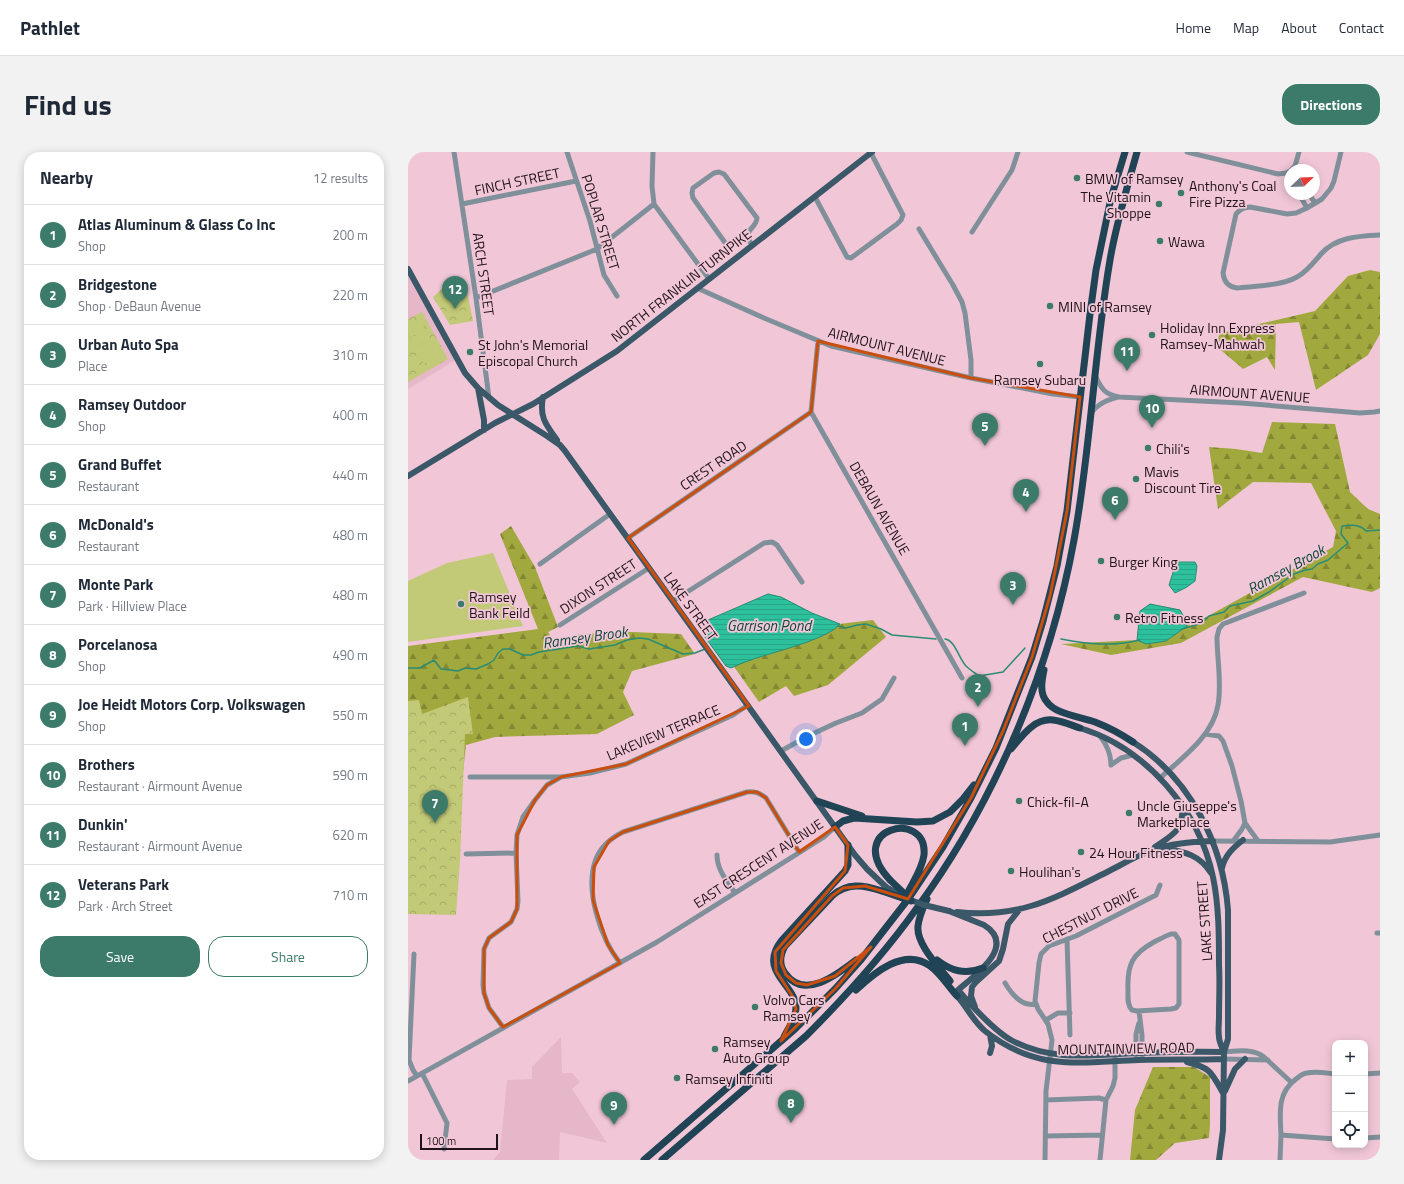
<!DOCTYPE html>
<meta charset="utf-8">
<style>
:root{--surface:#fff;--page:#f2f2f3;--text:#1f2937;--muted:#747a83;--line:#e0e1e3;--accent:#3c7b69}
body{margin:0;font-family:"Titillium Web",sans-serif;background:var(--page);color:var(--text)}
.controls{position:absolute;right:12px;bottom:12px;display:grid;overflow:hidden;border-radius:8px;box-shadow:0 2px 10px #0003}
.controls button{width:36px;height:36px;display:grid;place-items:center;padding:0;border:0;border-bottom:1px solid var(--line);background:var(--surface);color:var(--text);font:20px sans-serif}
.compass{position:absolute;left:876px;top:12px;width:36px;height:36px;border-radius:50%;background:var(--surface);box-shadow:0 2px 10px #0003;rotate:67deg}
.scale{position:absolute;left:12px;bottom:10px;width:78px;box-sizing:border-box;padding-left:4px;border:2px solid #201218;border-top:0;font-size:11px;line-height:14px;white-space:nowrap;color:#201218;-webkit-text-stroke:3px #f1c7d7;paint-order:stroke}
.you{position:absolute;left:398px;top:587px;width:14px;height:14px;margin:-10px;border:3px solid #fff;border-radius:50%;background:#1a73e8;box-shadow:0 0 0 6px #1a73e833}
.badge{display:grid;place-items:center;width:26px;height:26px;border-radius:50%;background:var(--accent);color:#fff;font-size:13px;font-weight:700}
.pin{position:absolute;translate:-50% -33px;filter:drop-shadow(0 1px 2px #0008)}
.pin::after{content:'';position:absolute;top:21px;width:14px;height:12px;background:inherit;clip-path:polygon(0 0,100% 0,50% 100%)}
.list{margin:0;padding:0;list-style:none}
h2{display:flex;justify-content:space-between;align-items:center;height:52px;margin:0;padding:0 16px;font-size:17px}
h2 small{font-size:13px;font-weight:400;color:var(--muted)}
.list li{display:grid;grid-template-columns:26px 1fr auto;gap:12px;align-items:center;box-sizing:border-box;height:60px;padding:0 16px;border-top:1px solid var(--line)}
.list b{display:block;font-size:15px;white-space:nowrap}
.list p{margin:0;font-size:13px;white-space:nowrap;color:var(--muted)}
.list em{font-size:13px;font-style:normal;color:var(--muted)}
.actions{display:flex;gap:8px;padding:12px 16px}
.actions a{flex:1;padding:9px 0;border:1px solid var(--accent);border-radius:16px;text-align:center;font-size:14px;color:var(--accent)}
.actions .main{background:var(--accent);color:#fff}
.icon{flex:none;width:22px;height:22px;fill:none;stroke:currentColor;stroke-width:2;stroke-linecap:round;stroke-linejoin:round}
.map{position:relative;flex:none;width:972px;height:1008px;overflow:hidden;border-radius:16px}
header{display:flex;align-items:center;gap:24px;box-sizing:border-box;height:56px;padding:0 20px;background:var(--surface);border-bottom:1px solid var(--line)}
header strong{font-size:19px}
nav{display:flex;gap:22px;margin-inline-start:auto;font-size:14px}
.intro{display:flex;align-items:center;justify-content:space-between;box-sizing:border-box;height:96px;padding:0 24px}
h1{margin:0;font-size:28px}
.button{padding:10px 18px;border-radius:16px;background:var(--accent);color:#fff;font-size:14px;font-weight:700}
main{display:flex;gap:24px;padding:0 24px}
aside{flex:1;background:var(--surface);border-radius:16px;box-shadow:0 2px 10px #0003}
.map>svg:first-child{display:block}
.built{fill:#e6b6c9}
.forest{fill:url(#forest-firs)}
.park{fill:url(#park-crowns)}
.garden{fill:#c2c977}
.water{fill:url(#water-rules);stroke:#298c75}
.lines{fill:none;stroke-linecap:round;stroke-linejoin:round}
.stream{stroke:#298c75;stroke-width:1.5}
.minor{stroke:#80909a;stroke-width:5}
.major{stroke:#3a5868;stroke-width:6}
.highway{stroke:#204456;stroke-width:7}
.major-bridge{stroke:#3a5868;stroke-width:6}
.highway-bridge{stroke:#204456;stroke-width:7}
.marked{fill:none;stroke:#ca4e0e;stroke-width:3;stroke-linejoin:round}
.poi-dot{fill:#3c7b69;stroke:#f1c7d7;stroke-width:1.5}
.labels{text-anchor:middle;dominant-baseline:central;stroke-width:3.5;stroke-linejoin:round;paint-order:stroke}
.poi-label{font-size:14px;fill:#201218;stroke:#f1c7d7;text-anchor:start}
.street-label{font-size:14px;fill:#201218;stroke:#f1c7d7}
.water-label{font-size:15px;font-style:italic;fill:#0d493a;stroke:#f1c7d7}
</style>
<header>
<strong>Pathlet</strong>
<nav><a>Home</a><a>Map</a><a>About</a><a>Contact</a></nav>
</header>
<div class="intro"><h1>Find us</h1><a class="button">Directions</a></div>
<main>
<aside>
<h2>Nearby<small>12 results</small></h2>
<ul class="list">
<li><span class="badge">1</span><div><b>Atlas Aluminum &amp; Glass Co Inc</b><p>Shop</p></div><em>200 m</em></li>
<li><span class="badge">2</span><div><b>Bridgestone</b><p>Shop · DeBaun Avenue</p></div><em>220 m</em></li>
<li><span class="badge">3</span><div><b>Urban Auto Spa</b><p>Place</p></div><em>310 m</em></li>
<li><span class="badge">4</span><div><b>Ramsey Outdoor</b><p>Shop</p></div><em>400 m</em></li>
<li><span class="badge">5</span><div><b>Grand Buffet</b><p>Restaurant</p></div><em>440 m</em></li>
<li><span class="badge">6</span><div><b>McDonald's</b><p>Restaurant</p></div><em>480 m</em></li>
<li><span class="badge">7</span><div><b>Monte Park</b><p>Park · Hillview Place</p></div><em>480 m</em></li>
<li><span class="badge">8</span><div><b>Porcelanosa</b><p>Shop</p></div><em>490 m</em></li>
<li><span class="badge">9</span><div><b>Joe Heidt Motors Corp. Volkswagen</b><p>Shop</p></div><em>550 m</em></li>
<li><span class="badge">10</span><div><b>Brothers</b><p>Restaurant · Airmount Avenue</p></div><em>590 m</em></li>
<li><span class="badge">11</span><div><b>Dunkin'</b><p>Restaurant · Airmount Avenue</p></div><em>620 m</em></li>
<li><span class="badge">12</span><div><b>Veterans Park</b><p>Park · Arch Street</p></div><em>710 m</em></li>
</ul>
<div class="actions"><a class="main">Save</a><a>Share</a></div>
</aside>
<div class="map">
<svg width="972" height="1008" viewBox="0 0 972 1008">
<defs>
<pattern id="forest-firs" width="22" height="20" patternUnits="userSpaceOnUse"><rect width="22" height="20" fill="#a1a83d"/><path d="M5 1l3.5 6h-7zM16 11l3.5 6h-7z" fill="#838732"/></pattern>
<pattern id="park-crowns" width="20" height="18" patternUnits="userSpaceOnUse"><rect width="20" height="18" fill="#c2c977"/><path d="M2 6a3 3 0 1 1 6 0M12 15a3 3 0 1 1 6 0" fill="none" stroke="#a6ac66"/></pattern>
<pattern id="water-rules" width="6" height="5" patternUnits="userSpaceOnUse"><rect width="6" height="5" fill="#2dc09d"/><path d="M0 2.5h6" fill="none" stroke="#28a486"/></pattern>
</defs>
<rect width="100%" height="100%" fill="#f1c7d7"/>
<!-- built -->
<path class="built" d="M0,117L49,207L0,237Z
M153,885L154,921H164L172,930L164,937L199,991L152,980L151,1008H85L92,1000L99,928L124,927V915Z"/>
<!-- forest -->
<path class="forest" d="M962,118L972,120V182L960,203L908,238L891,170L868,172L867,218L859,205L835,217L814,199L807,196L812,181L907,159L940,124Z
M864,270L927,272L942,340L960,357L972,362V436L964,440L895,425L773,491L703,503L653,492L729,488L732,459L742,452L772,458L782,474L925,395L928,379L903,331L845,330L810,357L801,295L828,297L854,301Z
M103,374L127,415L150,475L140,480L147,492L171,482L224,480L273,482L287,502L224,519L215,540L226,563L189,582L87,585L58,593L47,693L0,704V494L130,477L92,382Z
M360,442L373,445L404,461L431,472L465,468L478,485L420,533L386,544L378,534L351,550L300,478Z
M745,915H786L802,925V973L801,986L767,991L748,1008H722L727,958Z"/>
<!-- park -->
<path class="park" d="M41,130L58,134L65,169L42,173L25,145Z
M14,160L40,207L0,230V167Z
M60,545L65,582H57L52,709L48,763L0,762V549L11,548L14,562Z"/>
<!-- garden -->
<path class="garden" d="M13,169L17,177L1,186L0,177Z
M18,178L22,186L6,195L1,187Z
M23,187L27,194L11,204L6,196Z
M28,196L32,203L16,212L11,205Z
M85,401L115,474L0,490V429L39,411Z"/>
<!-- water -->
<path class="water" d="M771,410H787L789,414L787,429L779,435L767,441L761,433L767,414Z
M360,442L373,445L404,461L432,472C419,488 364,500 343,508C336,510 330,513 323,516L318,514L297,485L294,473L300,468Z
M742,452L772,458L776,465L779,474L758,489L738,492L729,488L732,459Z"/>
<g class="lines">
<!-- stream -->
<path class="stream" d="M430,474L438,476L449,473L458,472L473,477L484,483L528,487
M774,477L794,471L801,464L816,460L822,454L845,449L861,440L886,422L897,418L904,417L910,412L920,408L940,391L933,382L934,374C943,373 952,372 958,379L972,378
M537,487C547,488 551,507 558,514C562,518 567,521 571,524L595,520L617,496
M653,487C679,492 705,495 732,488
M0,516H12L26,508L33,517L42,518L50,519L57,516L68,517L80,512L86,508L90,501L95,497H102L115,503H123L131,500L170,494L181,497L207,493L219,488L231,486L240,487L275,502L287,501L297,497"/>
<!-- minor -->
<path class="minor" d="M46,0L68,146L81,246
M159,0L182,69L196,123L209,144
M245,0L244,34L246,52L301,127
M779,0L870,22L878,21L882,19
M933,0L926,29L923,36L914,47L899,56L888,61L879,62L842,55C836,55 832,57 828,62L815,121C816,130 820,135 829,136C847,134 873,134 889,125C899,120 906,110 913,102C928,85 951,84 972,83
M883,18L887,14L891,0
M878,21L882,28
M891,42L899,56
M901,42L907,51
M407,45L439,105L443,106L489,72L493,68L495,63L463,1
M54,52L168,29
M511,77L545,133L554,150L557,161L563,208V226
M564,80L604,18L610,0
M340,87C329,84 328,91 318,92L285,46L284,41L285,36L306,21L311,20L316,22L349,66C348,78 333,77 344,93
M289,136L356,166L423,194L563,226L645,242L672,245
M68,146L189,97L246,52
M410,189L403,260L554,526
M688,225C694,238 697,242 711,245L833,251L952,261L966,260L972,259
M683,261C691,251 699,248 710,245
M220,386L403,260
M132,412L202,362
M265,449L356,391L364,390L369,393L394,430
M152,473L241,416
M797,582L811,584L815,589L824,614L833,649L837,671L850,689
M692,584C699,593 703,601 703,613
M373,599L400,584L428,571L454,561L474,547L486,526
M703,613L713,606L725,603
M62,625H152
M752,626C774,606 805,584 810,553C814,531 809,507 809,485L811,477L815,472L896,441
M826,688L834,677L837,671
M805,689L922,690L972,683
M58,702L108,701
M309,703C309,718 319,729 327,741
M969,781H972
M763,782H767L771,788V852L768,856L763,857L729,859L724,858C719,853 720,845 720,838C719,813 724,802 746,790C752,787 757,784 763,782Z
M659,787L662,883
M6,802L1,908L5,918L9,924
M212,811C193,787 176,738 188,707C193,694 203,686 215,680L339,640C347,639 352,641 358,646L391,700
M597,831C603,841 614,855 627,852
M731,859L734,883V905
M638,868L650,861H662
M95,875L81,856L76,841L75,833L76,797L81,786L103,770L109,757L110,749L108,701L109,683L115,665L127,648L139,633L153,625L182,621L218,612L325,563L340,553
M816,900C829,899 845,896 856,905L883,930
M728,904V882L731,871
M816,907L860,908
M14,921L39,971L36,997
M927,922C918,921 908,919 899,921C895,921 892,924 888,927C869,941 872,961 873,983L927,987
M957,922L972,921
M0,929L249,790L416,685L427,675
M638,948L691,946L698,948
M638,984L694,983
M957,986L972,985
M637,1008L638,939L644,888L640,872L630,857L627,849L631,811L633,802L641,794L668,784L748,743L752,733
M692,1008L698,948L705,934L707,926V905
M872,1008L873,983"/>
<!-- major -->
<path class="major" d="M0,117L57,221L70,236L90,253L139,284L152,293L157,299L447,703L459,717L478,735
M70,236L76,268V278
M135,245C131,265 138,273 149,288
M0,324L87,271L125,252L209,199L464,0
M672,576C738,596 791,658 805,725C811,754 811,784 811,813C812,830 811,847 811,864C811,871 810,879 811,885C811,890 814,895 816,900
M725,590C782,626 815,692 820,758V887L816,900L815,978L811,1008
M747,695C764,683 776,679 774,655
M755,696C776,700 791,702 803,721
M814,716C817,703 825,696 835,688
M541,759L576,773C610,794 566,824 550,838L549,844C559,855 565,869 577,879C629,920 671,910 731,908C759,907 788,908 816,907
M549,760C612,767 647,746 701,719C715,712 728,704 742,699C762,691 784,690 805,689
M550,838C563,853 585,878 603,888C644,910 684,903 728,901C757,900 787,899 816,900
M567,855L563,844L564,835L568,830L591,809L595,797L600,772L612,757
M582,883L584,894L582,901
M779,910C803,916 803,920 815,941
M817,939L827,917L837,907"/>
<!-- highway -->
<path class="highway" d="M636,518C634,528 631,541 639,550C647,562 673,565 687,570C700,575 713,582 725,590
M603,597C614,584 626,566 645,568C654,569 663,573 672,576
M409,649L454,664
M427,675L435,669L446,666L509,670L525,669L542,660L555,647L566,633
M482,728C434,676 520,656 516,703C514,717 506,728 500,740
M519,747C515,756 511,764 510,774C508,792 531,815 542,829
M448,808C430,822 396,849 377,821C371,813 372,803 377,794L424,744C439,730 456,733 474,739
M529,808C543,819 557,823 575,816
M448,838C466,821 496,795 522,814C532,821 540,834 549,844
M376,885C380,876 388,867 388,856C388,832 349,820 374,788L437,719L440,713V693
M236,1008L387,877L427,837L452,809L501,746L535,695L563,646L588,596L624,505L635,469L649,414L659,359L682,162L688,118L703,46L717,0
M254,1008L398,884C438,844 476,802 509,756C588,648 642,519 666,388C683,295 686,201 702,108C708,72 719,36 729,0"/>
<!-- major-bridge -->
<path class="major-bridge" d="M478,735L492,743
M500,747L516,753L541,759"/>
<!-- highway-bridge -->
<path class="highway-bridge" d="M482,728L502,747
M474,739L503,749"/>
</g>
<!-- marked area -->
<path class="marked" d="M410,189L563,226L672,245L659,359L642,444L624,505L595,579L563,646L500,747L457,734L435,736L424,744L375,798L373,811L378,823L388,831L399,833L427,824L463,795L427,837L373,889L388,857L385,845L368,819L367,800L437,719L440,693L427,675L391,700L358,646L349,640H339L215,680L201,689L186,715L185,748L200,793L212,811L95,875L81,856L76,841V797L81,786L103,770L109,757V683L127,648L139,633L153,625L218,612L341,554L220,386L403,260Z"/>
<!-- markers -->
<g class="poi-dot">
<circle cx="669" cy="26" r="4"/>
<circle cx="773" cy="41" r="4"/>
<circle cx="751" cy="52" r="4"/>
<circle cx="752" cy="89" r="4"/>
<circle cx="642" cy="154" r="4"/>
<circle cx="744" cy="183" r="4"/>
<circle cx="62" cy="200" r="4"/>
<circle cx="632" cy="212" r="4"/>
<circle cx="740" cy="296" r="4"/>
<circle cx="728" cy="327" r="4"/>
<circle cx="693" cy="409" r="4"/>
<circle cx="53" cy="452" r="4"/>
<circle cx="709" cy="465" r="4"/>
<circle cx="611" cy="649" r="4"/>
<circle cx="721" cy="661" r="4"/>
<circle cx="673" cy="700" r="4"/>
<circle cx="603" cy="719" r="4"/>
<circle cx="347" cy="855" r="4"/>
<circle cx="307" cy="897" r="4"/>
<circle cx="269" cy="926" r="4"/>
</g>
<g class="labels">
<!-- poi labels -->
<g class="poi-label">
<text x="677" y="26">BMW of Ramsey</text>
<text x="781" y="33">Anthony's Coal<tspan x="781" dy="16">Fire Pizza</tspan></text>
<text x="743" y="44" text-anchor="end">The Vitamin<tspan x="743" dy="16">Shoppe</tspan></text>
<text x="760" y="89">Wawa</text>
<text x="650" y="154">MINI of Ramsey</text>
<text x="752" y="175">Holiday Inn Express<tspan x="752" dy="16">Ramsey-Mahwah</tspan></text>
<text x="70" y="192">St John's Memorial<tspan x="70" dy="16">Episcopal Church</tspan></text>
<text x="632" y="227" text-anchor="middle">Ramsey Subaru</text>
<text x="748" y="296">Chili's</text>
<text x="736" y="319">Mavis<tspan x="736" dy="16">Discount Tire</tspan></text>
<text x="701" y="409">Burger King</text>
<text x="61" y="444">Ramsey<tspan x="61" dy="16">Bank Feild</tspan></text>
<text x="717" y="465">Retro Fitness</text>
<text x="619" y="649">Chick-fil-A</text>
<text x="729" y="653">Uncle Giuseppe's<tspan x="729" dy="16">Marketplace</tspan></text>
<text x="681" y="700">24 Hour Fitness</text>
<text x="611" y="719">Houlihan's</text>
<text x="355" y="847">Volvo Cars<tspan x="355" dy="16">Ramsey</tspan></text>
<text x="315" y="889">Ramsey<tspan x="315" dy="16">Auto Group</tspan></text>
<text x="277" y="926">Ramsey Infiniti</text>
</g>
<!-- street labels -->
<g class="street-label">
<text transform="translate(109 29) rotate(-12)">FINCH STREET</text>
<text transform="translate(193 70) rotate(73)">POPLAR STREET</text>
<text transform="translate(76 122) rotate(82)">ARCH STREET</text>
<text transform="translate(273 133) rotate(-38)">NORTH FRANKLIN TURNPIKE</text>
<text transform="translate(479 194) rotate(14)">AIRMOUNT AVENUE</text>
<text transform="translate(842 241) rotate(4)">AIRMOUNT AVENUE</text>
<text transform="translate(305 313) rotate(-34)">CREST ROAD</text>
<text transform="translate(472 356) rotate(60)">DEBAUN AVENUE</text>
<text transform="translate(190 434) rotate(-33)">DIXON STREET</text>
<text transform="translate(283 454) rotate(54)">LAKE STREET</text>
<text transform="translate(255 580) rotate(-23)">LAKEVIEW TERRACE</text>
<text transform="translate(350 711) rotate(-33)">EAST CRESCENT AVENUE</text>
<text transform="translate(682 763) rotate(-27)">CHESTNUT DRIVE</text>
<text transform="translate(796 769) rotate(-94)">LAKE STREET</text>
<text transform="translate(718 896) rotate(-1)">MOUNTAINVIEW ROAD</text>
</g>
<!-- water labels -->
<g class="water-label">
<text transform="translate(878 417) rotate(-29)">Ramsey Brook</text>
<text x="361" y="473">Garrison Pond</text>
<text transform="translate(177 485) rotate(-8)">Ramsey Brook</text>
</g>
</g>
</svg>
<div class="controls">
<button>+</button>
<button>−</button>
<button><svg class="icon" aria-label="locate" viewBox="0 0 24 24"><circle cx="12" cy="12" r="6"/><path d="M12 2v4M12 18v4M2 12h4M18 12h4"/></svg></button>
</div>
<svg class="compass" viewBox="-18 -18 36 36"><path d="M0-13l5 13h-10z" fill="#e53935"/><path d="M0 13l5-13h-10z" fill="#747a83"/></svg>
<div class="scale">100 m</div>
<div class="you"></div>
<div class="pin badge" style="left:557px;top:594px">1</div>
<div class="pin badge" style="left:570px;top:555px">2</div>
<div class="pin badge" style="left:605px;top:453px">3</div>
<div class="pin badge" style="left:618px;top:360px">4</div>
<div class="pin badge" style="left:577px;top:294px">5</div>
<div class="pin badge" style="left:707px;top:368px">6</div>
<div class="pin badge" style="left:27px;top:671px">7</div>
<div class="pin badge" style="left:383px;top:971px">8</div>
<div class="pin badge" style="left:206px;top:973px">9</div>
<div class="pin badge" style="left:744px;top:276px">10</div>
<div class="pin badge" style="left:719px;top:219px">11</div>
<div class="pin badge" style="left:47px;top:157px">12</div>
</div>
</main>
